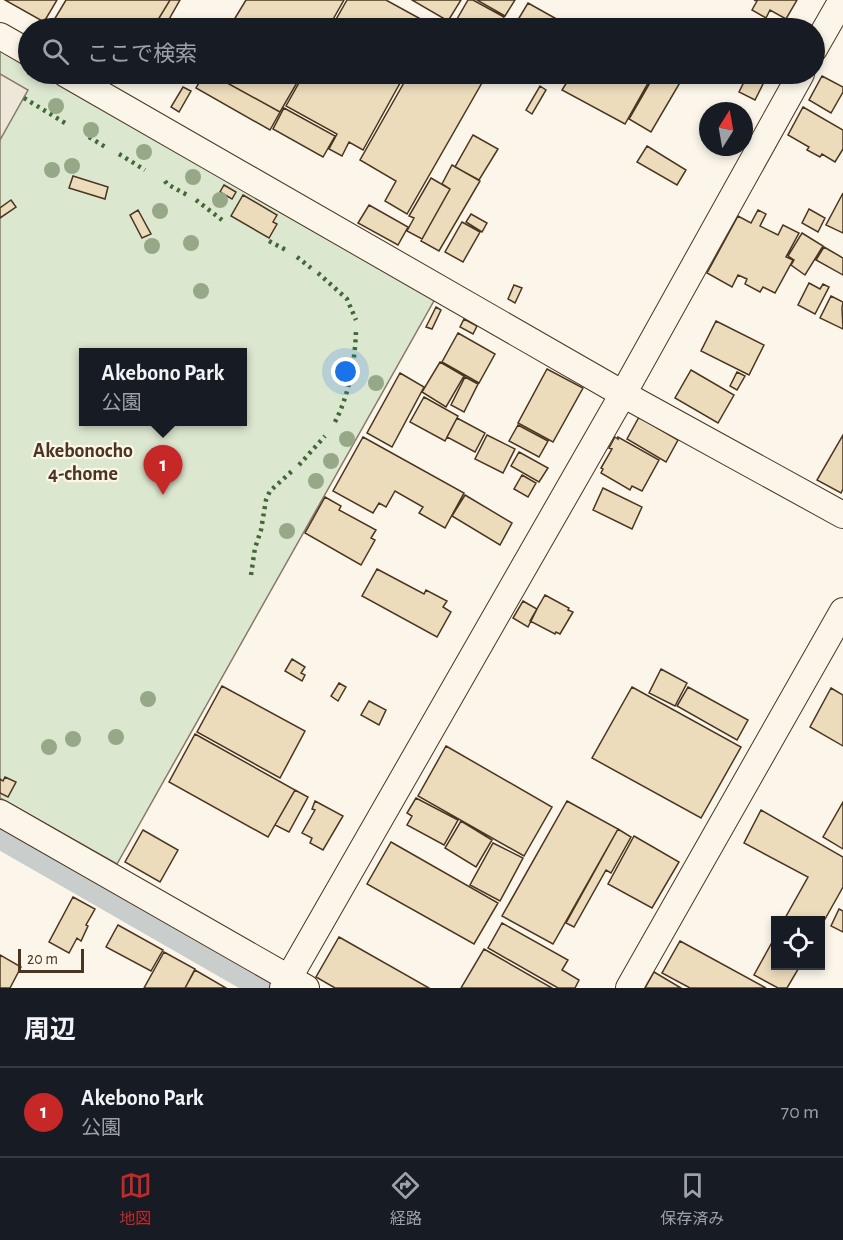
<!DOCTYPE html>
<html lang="ja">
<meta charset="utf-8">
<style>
:root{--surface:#171b24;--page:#242831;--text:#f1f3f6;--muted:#9ea1a6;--line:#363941;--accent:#c62828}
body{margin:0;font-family:"Alegreya Sans","Noto Sans JP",sans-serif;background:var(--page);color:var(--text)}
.controls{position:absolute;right:18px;bottom:18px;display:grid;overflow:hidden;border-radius:0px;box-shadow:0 3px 9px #0003}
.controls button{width:54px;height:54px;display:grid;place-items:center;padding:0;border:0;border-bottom:2px solid var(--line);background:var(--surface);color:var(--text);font:30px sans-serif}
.compass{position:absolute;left:699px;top:102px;width:54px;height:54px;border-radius:50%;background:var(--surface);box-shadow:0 3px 9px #0003;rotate:11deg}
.scale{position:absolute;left:18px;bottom:15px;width:66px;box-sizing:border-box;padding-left:6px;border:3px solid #4a3520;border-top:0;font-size:16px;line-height:21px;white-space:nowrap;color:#4a3520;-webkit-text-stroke:4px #fbf6e9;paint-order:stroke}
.you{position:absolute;left:346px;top:372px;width:21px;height:21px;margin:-15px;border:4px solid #fff;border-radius:50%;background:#1a73e8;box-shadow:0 0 0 9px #1a73e833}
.badge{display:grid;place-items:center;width:39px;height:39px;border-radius:50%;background:var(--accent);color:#fff;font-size:20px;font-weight:700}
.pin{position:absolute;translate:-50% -50px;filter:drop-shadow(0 2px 3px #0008)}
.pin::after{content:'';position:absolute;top:32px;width:21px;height:18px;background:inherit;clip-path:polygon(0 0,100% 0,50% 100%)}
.popup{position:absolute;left:79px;top:348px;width:168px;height:78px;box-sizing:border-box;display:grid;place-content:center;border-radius:0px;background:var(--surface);filter:drop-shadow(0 2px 4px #0005);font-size:20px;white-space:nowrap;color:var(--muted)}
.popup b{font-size:22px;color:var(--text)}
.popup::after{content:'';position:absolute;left:50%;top:100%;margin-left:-12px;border:12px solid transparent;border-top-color:var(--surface)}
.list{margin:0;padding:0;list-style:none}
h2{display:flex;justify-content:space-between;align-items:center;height:78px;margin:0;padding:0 24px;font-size:26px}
h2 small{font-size:20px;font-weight:400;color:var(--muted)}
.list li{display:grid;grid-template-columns:39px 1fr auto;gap:18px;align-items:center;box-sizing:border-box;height:90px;padding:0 24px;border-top:2px solid var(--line)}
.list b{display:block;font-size:22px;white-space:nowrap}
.list p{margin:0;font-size:20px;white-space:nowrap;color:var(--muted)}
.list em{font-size:20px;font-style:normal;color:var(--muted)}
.icon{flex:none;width:33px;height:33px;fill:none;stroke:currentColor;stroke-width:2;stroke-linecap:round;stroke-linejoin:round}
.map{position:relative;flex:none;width:843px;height:988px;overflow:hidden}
.search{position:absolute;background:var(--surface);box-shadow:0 3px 9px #0003;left:18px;right:18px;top:18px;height:66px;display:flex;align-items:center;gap:15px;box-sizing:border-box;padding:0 21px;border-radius:33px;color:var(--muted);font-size:22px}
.sheet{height:168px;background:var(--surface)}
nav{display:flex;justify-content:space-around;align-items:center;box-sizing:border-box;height:84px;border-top:2px solid var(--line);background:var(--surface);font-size:16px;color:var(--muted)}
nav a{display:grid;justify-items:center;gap:3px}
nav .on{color:var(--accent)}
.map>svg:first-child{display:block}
.green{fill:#dce7d0;stroke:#887966;stroke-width:1.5;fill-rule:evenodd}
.parking{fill:#ede7d9;stroke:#887966;stroke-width:1.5}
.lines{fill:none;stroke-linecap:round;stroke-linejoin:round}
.canal{stroke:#c9cecd;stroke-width:22}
.building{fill:#ecdcbc;stroke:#4a3520;stroke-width:1.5}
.minor-casing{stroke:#4a3520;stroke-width:28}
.minor{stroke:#fbf6e9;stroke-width:26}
.hedge{stroke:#436837;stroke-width:4.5;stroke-dasharray:3 4.5;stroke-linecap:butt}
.tree{fill:#96a887}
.labels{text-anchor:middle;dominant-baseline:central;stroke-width:4.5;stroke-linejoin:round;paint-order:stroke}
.neighbourhood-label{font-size:20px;font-weight:bold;fill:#4a3520;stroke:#fbf6e9}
</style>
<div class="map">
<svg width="843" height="988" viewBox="0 0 843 988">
<rect width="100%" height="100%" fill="#fbf6e9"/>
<!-- green -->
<path class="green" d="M0,50L28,67V74H41L435,299L117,864L0,798ZM84,352H243V422H84Z"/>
<!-- parking -->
<path class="parking" d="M0,74L28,90L0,140Z"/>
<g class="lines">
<!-- canal -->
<path class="canal" d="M0,838L261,988"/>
</g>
<!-- building -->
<path class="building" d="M5,0H57L44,22Z
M66,0H170L153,28H69L54,20Z
M170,0H180L164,28H153Z
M246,0H344L328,28H229Z
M347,0H386L437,28H344L334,23Z
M412,0H461L448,21Z
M468,0H473L504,17L497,28H457L453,26Z
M477,0H515L505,16Z
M754,0H797L786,19L770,10L766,18L752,10L757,1Z
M528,3L569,26L567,28H513Z
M204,74H211L280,112L270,130L196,88Z
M211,74H302L280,112Z
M304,74H405L363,150L349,142L342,156L329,149L337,134L286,106Z
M409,74H487L407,214L385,201L396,181L360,160Z
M572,74H653L625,124L562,90Z
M655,74H685L651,132L629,119Z
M747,76L763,84L755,100L739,92Z
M822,76L843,87V92L831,113L809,100Z
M540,86L546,90L532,114L526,110Z
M183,87L191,91L179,112L171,107Z
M803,107L843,130V149L835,162L822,154L820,157L807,150L809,147L788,135Z
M284,108L335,136L323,157L273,129Z
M473,135L498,149L479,180L455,167Z
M647,146L686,170L677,185L637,162Z
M452,165L480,181L439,251L421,241L450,189L442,184Z
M73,176L108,187L105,199L69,188Z
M431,178L450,189L422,239L407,231L414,218L409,216Z
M224,185L236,192L232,199L220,192Z
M843,193V233L826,225Z
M243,195L277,215L273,222L277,224L269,238L231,216Z
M11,200L16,207L0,218V208Z
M369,205L408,227L398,245L358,223Z
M809,209L825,218L818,232L802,223Z
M138,210L151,234L142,238L130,215Z
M758,210L766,214L760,226L778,235L783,225L799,233L786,257L793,260L775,293L763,287L760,292L745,284L747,279L738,275L732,287L707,273L738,216L751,223Z
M471,214L487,223L482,232L466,222Z
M462,222L480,232L463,262L445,252Z
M802,233L823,246L805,275L791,265L794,260L788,256Z
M824,247L843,258V275L816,260Z
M809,283L820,289L823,284L829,287L815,314L798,305Z
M514,285L522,288L515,303L508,299Z
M831,296L843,302L842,308L843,329L820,318Z
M436,307L441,310L432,329L426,327Z
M464,319L477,326L473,334L460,327Z
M716,321L764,345L749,375L701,351Z
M458,333L495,354L479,383L442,362Z
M440,362L464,376L446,407L422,392Z
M547,369L583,388L553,442L518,423Z
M691,370L734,395L718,423L675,398Z
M737,372L745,376L737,390L730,386Z
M400,373L424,387L392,447L367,433Z
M465,377L478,384L464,412L451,405Z
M424,397L458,416L445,441L410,422Z
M639,417L678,440L666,462L627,439Z
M457,418L485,433L475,452L447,437Z
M518,425L548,441L539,457L509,441Z
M487,435L515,449L503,473L475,459Z
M843,435V489L841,493L817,480Z
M363,437L464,493L445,528L419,513L423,507L395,491L386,507L379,503L373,513L333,491Z
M615,437L618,439V437L659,460L642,491L632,486L630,490L601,473L603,469L601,468L612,449L609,448Z
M519,452L548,468L539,482L511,466Z
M522,475L536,483L528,497L514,489Z
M603,488L642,507L632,529L593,510Z
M465,495L512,523L500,545L452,516Z
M325,497L341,506L339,510L376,530L371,538L375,540L361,565L305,533Z
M377,569L424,594L426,590L447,601L443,607L451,612L437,637L362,596Z
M545,595L569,608L568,610L573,612L560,634L556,632L555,634L530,621Z
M523,601L537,609L528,627L513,618Z
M292,659L305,667L301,673L305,675L302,681L285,671Z
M661,669L687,683L675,706L649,693Z
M339,683L346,687L338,701L331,696Z
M222,686L305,731L280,778L197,732Z
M632,687L741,747L701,818L592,758Z
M688,687L748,720L737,740L677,706Z
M831,688L843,695V746L810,727Z
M369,701L386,710L379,725L361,715Z
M195,734L295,790L268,837L169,782Z
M446,746L552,807L524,856L418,796Z
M5,777L16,782L8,797L0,793V779L3,781Z
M295,790L308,797L289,832L275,825Z
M416,798L458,820L444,845L407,825L412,816L407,813Z
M315,801L343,816L323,850L310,843L312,838L302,833L315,810L312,809Z
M567,801L618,829L553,944L502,916Z
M843,802V849L823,837Z
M761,810L843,857V887L820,928V920H784L808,877L744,843Z
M461,821L492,840L476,867L445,848Z
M618,829L631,837L611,873L606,870L574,927L566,923Z
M143,830L178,850L160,882L125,862Z
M634,836L679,862L652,908L608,884Z
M391,842L498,903L474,944L367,884Z
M493,843L523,858L500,901L470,885Z
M73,897L95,909L86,925L88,926L81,941L77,938L69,953L49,942Z
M839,909L843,911V932L831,926Z
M502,923L568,960L562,970L579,980L575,988H558L488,948Z
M118,925L163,950L151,971L106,947Z
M776,935V966H800L787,988H778L754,975Z
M339,937L429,988H335L316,977Z
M680,941L766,988H690L662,973Z
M484,949L552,988H461Z
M164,952L195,969L185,988H144Z
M0,955L21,967L10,988H0Z
M195,970L226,988H185Z
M654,972L681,988H645Z"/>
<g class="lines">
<defs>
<path id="minor" d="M0,36L28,52
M814,49L842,0
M66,74L623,394L843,515
M0,813L306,988
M283,988L623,394L801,74
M629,988L843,611"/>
</defs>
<!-- minor casing -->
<use href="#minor" class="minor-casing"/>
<!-- minor -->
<use href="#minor" class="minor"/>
<!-- hedge -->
<path class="hedge" d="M24,98L65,123
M89,137L107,148
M119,154L145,170
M165,181L167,184L189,196
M196,200L222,220
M269,241L286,250
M297,257L311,268
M318,273L347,299L356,320
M335,422C349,395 355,361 356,331
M299,465L325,436
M251,575L255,548L261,530L266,500L270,491L292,471"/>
</g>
<!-- trees -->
<g class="tree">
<circle cx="56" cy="106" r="8"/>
<circle cx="91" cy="130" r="8"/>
<circle cx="144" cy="152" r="8"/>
<circle cx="72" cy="166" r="8"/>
<circle cx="52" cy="170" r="8"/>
<circle cx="193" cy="177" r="8"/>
<circle cx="220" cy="200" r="8"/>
<circle cx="160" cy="211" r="8"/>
<circle cx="191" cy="243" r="8"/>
<circle cx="152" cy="246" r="8"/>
<circle cx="201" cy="291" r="8"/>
<circle cx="376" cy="383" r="8"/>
<circle cx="347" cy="439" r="8"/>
<circle cx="331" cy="461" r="8"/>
<circle cx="316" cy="481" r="8"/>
<circle cx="287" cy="531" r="8"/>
<circle cx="148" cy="699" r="8"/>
<circle cx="116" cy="737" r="8"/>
<circle cx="73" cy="739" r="8"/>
<circle cx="49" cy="747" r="8"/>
</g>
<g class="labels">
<!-- neighbourhood labels -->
<g class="neighbourhood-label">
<text x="83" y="451">Akebonocho<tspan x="83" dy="23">4-chome</tspan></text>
</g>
</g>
</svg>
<div class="controls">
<button><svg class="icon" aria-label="locate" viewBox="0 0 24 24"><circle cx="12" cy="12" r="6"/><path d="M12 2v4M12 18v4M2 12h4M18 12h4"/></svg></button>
</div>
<svg class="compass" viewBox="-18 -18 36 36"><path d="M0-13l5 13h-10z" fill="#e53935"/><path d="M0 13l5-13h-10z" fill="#9ea1a6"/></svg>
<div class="scale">20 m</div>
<div class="you"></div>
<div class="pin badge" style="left:163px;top:495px">1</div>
<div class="popup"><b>Akebono Park</b>公園</div>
<div class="search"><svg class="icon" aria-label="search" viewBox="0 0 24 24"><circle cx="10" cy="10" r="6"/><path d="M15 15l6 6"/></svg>ここで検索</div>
</div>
<section class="sheet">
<h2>周辺<small></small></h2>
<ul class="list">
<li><span class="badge">1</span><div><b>Akebono Park</b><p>公園</p></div><em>70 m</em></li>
</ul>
</section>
<nav>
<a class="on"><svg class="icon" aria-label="map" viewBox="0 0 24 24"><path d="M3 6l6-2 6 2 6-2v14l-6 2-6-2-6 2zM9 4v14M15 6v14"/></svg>地図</a>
<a><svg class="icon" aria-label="directions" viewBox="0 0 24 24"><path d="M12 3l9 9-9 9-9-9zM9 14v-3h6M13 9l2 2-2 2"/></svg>経路</a>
<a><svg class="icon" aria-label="saved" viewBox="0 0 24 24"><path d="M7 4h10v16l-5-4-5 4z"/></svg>保存済み</a>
</nav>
